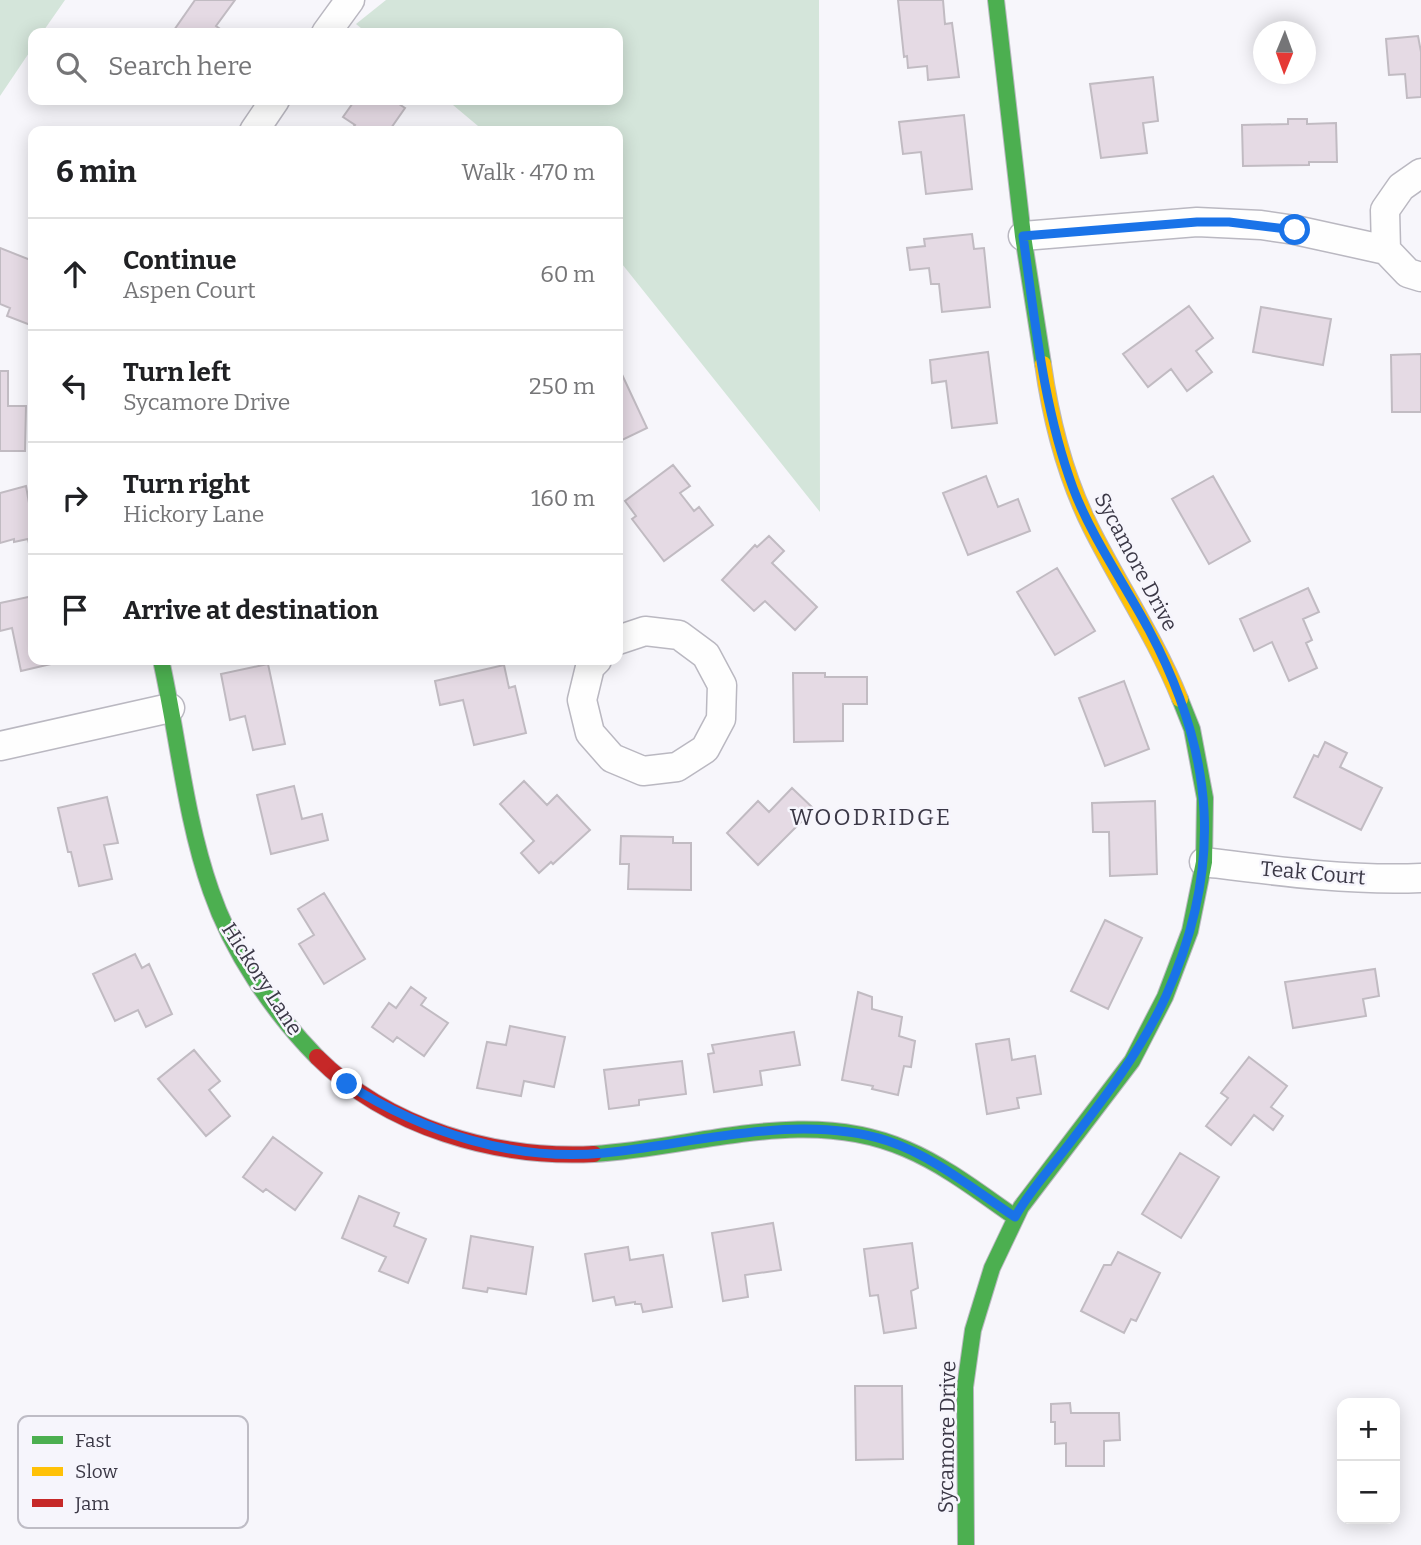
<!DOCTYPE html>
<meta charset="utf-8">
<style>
:root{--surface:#fff;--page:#f2f2f2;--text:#202124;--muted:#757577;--line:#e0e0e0}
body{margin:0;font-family:Bitter,serif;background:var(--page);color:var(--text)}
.controls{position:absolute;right:21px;bottom:21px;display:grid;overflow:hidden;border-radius:14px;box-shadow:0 4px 18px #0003}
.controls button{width:63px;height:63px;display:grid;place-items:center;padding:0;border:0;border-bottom:2px solid var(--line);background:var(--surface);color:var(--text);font:35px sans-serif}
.compass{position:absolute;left:1253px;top:21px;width:63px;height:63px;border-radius:50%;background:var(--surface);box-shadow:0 4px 18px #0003;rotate:181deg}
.stop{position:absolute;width:21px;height:21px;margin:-16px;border:5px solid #1a73e8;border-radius:50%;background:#fff}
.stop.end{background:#1a73e8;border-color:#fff;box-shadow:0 2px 7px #0008}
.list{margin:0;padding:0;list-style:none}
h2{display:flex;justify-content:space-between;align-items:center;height:91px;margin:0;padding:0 28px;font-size:30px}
h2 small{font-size:23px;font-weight:400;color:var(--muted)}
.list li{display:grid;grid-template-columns:46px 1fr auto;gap:21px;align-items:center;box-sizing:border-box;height:112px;padding:0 28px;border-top:2px solid var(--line)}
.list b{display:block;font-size:26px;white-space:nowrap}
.list p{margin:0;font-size:23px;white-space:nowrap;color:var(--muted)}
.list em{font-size:23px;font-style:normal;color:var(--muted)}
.icon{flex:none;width:38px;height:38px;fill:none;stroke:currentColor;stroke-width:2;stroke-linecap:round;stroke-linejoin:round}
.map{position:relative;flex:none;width:1421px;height:1545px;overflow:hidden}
.search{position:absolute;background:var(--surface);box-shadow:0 4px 18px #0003;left:28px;top:28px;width:595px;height:77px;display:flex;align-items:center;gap:18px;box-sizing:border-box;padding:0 24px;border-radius:14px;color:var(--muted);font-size:26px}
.panel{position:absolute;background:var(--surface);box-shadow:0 4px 18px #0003;left:28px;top:126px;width:595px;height:539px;border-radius:14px}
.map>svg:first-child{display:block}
.green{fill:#d4e5da}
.building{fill:#e5dae4;stroke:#c1bbc2;stroke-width:2}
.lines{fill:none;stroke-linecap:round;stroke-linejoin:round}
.street-casing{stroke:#bab8c1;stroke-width:31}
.fast-casing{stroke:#bab8c1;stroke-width:18}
.slow-casing{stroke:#bab8c1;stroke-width:18}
.jam-casing{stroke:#bab8c1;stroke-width:18}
.street{stroke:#fefefe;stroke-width:28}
.fast{stroke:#4caf50;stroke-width:16}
.slow{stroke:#ffc107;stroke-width:16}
.jam{stroke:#c62828;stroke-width:16}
.route{stroke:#1a73e8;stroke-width:9}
.labels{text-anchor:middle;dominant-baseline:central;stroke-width:5;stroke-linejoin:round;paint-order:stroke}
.street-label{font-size:21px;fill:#3b3846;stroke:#f6f5fc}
.neighbourhood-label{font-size:23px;letter-spacing:2px;fill:#3b3846;stroke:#f6f5fc}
.key{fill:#f6f5fc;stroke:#bebcc5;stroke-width:2}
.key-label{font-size:19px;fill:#3b3846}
</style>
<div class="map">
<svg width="1421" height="1545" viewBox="0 0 1421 1545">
<rect width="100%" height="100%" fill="#f7f6fb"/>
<!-- green -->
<path class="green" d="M0,0H65L42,33H33V47L0,96Z
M386,0H819L820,512L618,259V131H484L447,100H618V33H367L356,24Z"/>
<!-- building -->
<path class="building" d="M195,0H235L216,26L226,33H172Z
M898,0H943L945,24L952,23L959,77L928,80L927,66L908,68L907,56L904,57Z
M1418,36L1421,52V97L1407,98L1405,74L1389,75L1386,39Z
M1153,77L1158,121L1143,123L1147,153L1101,158L1090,84Z
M355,100H393L405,108L389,131H350L355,125L343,117Z
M964,115L972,189L926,194L921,152L903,154L899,122Z
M1288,119H1307V124L1336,123L1337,162H1309V165L1243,166L1242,125L1288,124Z
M972,234L974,249L984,248L990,307L942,312L939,284H931L929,268L910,270L907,248L925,246L924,239Z
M0,248L33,261V326L7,316L10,308L0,304Z
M1189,306L1213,338L1196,351L1212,372L1187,391L1171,369L1148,387L1123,354Z
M1261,307L1331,319L1323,365L1253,352Z
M988,352L997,423L952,428L946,381L932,383L930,360Z
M1421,354V412H1392L1391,355Z
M618,366L647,428L618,442Z
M0,371H8V406H26L25,451H0Z
M673,465L690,486L680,493L694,511L699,507L713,525L664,561L632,519L636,516L625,501Z
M986,476L998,507L1018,499L1030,531L968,555L943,493Z
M1213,476L1250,541L1209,564L1172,499Z
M26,486L29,503L33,502V548H30L28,539L14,542V539L0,543V493Z
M769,536L784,551L772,563L817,607L795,630L765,601L754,611L722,580L755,545L757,547Z
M1057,568L1095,631L1055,655L1017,592Z
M1308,588L1319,612L1303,619L1312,640L1306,643L1317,668L1289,681L1272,642L1254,651L1240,619Z
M33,596V660H68L21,671L12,628L0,631V603Z
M268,664L285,744L253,750L245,716L230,720L221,674Z
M504,665L509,688L515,686L526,733L474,745L463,700L440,705L435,681Z
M793,673H825V677H867V704H843V741L794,742Z
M1124,681L1149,749L1105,766L1079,698Z
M1325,742L1347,753L1340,767L1382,788L1361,830L1294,797L1314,755L1318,757Z
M524,781L547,805L557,795L590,830L553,864L551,862L539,873L521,853L534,841L500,804Z
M294,786L302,819L322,814L328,840L271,854L257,795Z
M792,788L814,809L758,865L727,833L758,801L769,812Z
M107,797L118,843L104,845L112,879L79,886L71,852H68L58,808Z
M1155,801L1157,874L1110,876L1109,832H1093L1092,803Z
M621,836L673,837V843H691V890L628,889L629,864H620Z
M324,893L365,959L324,984L299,944L314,935L298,909Z
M1105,920L1142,938L1108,1009L1071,991Z
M135,954L142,968L149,964L172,1014L146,1027L138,1010L115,1021L93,974Z
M1375,969L1379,996L1363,999L1366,1016L1293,1028L1285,982Z
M411,987L426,998L421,1005L448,1023L424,1056L397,1037L393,1042L372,1027L389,1003L396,1008Z
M858,992L872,997V1009L902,1017L899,1036L915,1041L911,1067L904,1066L898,1095L872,1089L873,1086L842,1080Z
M510,1026L565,1037L554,1087L524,1081L521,1096L477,1088L487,1042L506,1045Z
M794,1032L800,1065L760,1071L762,1085L714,1092L708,1054L714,1053L712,1045Z
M1009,1039L1012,1060L1035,1056L1041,1094L1017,1098L1019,1108L987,1114L976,1044Z
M194,1050L220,1081L209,1090L230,1116L206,1136L158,1079Z
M1249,1057L1287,1086L1271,1107L1283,1116L1273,1130L1254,1115L1231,1145L1206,1126L1228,1098L1221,1093Z
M682,1061L686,1094L639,1100V1105L609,1109L604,1070Z
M273,1137L322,1173L295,1210L266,1189L263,1192L243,1177Z
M1180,1153L1219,1177L1181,1238L1142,1214Z
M359,1196L399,1213L394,1226L426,1239L408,1283L379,1271L386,1257L342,1238Z
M773,1223L781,1270L745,1275L748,1297L723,1301L712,1233Z
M471,1236L533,1247L526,1294L488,1288L487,1292L463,1288Z
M912,1243L918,1288L911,1291L916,1328L884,1333L878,1295L870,1296L864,1249Z
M628,1247L630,1260L663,1255L672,1307L643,1312L641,1304H635V1302L616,1305L614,1297L593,1301L585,1254Z
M1118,1252L1160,1273L1136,1321L1131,1319L1124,1333L1081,1311L1104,1265H1111Z
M855,1386H902L903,1459L856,1460Z
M1070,1403L1071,1413H1119L1120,1440L1104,1441V1466H1066V1443L1055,1444V1422H1051V1404Z"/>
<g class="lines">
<defs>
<path id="street" d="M326,33L350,0
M254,131L275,100
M1023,236L1197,222L1261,225L1295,230L1386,250L1408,273L1421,277
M1386,250L1385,210L1401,187L1421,173
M597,660L590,667L582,700L590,733L612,758L643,771L677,767L705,749L721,719L722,685L706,655L679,635L645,631L618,640
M0,746L170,708
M1204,862C1276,871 1349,881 1421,878"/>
<path id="fast" d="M996,0L1023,236L1043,364
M161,660C178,736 185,817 211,891C232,952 272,1011 317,1057
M594,1154C697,1148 806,1105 906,1149C946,1166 980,1193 1015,1217
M966,1545L965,1387L973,1330L992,1268L1021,1207L1132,1061L1165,997L1190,931L1204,862L1205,798L1192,729L1180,699"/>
<path id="slow" d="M1043,364C1051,421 1065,476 1091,528C1120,586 1156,639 1180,699"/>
<path id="jam" d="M317,1057C388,1128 496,1159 594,1154"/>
</defs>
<!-- street casing -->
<use href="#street" class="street-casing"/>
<!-- fast casing -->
<use href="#fast" class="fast-casing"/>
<!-- slow casing -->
<use href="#slow" class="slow-casing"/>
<!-- jam casing -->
<use href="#jam" class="jam-casing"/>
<!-- street -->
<use href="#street" class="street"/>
<!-- fast -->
<use href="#fast" class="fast"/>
<!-- slow -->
<use href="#slow" class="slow"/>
<!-- jam -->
<use href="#jam" class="jam"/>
</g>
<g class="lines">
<!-- route -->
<path class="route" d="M347,1084C423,1132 513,1162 604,1153C694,1144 798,1112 888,1141C933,1156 976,1191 1015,1217C1029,1192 1049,1170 1066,1148C1103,1100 1141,1051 1166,996C1224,866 1215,754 1149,630C1124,583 1092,538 1073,488C1043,407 1035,320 1023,236L1197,222H1229L1295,230"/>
</g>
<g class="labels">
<!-- street labels -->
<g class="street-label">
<text transform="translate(1136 562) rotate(62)">Sycamore Drive</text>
<text transform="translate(1313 873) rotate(5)">Teak Court</text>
<text transform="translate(262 979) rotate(57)">Hickory Lane</text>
<text transform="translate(947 1437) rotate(-89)">Sycamore Drive</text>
</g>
<!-- neighbourhood labels -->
<g class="neighbourhood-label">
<text x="871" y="817">WOODRIDGE</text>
</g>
</g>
<!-- legend -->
<rect x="18" y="1416" width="230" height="112" rx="10" class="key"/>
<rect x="32" y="1436" width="31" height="8" fill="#4caf50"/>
<rect x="32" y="1467" width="31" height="9" fill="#ffc107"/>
<rect x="32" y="1499" width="31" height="8" fill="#c62828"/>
<g class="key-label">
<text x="75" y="1447">Fast</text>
<text x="75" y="1478">Slow</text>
<text x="75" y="1510">Jam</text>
</g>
</svg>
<div class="controls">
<button>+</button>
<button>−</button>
</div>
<svg class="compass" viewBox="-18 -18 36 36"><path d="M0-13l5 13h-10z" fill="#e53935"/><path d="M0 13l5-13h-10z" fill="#757577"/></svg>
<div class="stop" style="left:1295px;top:230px"></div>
<div class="stop end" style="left:347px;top:1084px"></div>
<div class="search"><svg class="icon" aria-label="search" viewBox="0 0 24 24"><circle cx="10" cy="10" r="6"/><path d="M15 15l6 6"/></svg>Search here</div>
<section class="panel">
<h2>6 min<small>Walk · 470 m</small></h2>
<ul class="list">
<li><svg class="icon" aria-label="ahead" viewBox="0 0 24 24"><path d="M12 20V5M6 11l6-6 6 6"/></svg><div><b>Continue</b><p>Aspen Court</p></div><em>60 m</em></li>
<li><svg class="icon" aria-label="left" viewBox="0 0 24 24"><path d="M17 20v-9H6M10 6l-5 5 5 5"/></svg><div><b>Turn left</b><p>Sycamore Drive</p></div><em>250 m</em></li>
<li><svg class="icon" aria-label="right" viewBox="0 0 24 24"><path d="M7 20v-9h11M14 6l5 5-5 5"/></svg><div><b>Turn right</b><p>Hickory Lane</p></div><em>160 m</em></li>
<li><svg class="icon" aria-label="arrive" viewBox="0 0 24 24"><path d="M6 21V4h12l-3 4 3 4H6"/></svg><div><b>Arrive at destination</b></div></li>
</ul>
</section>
</div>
